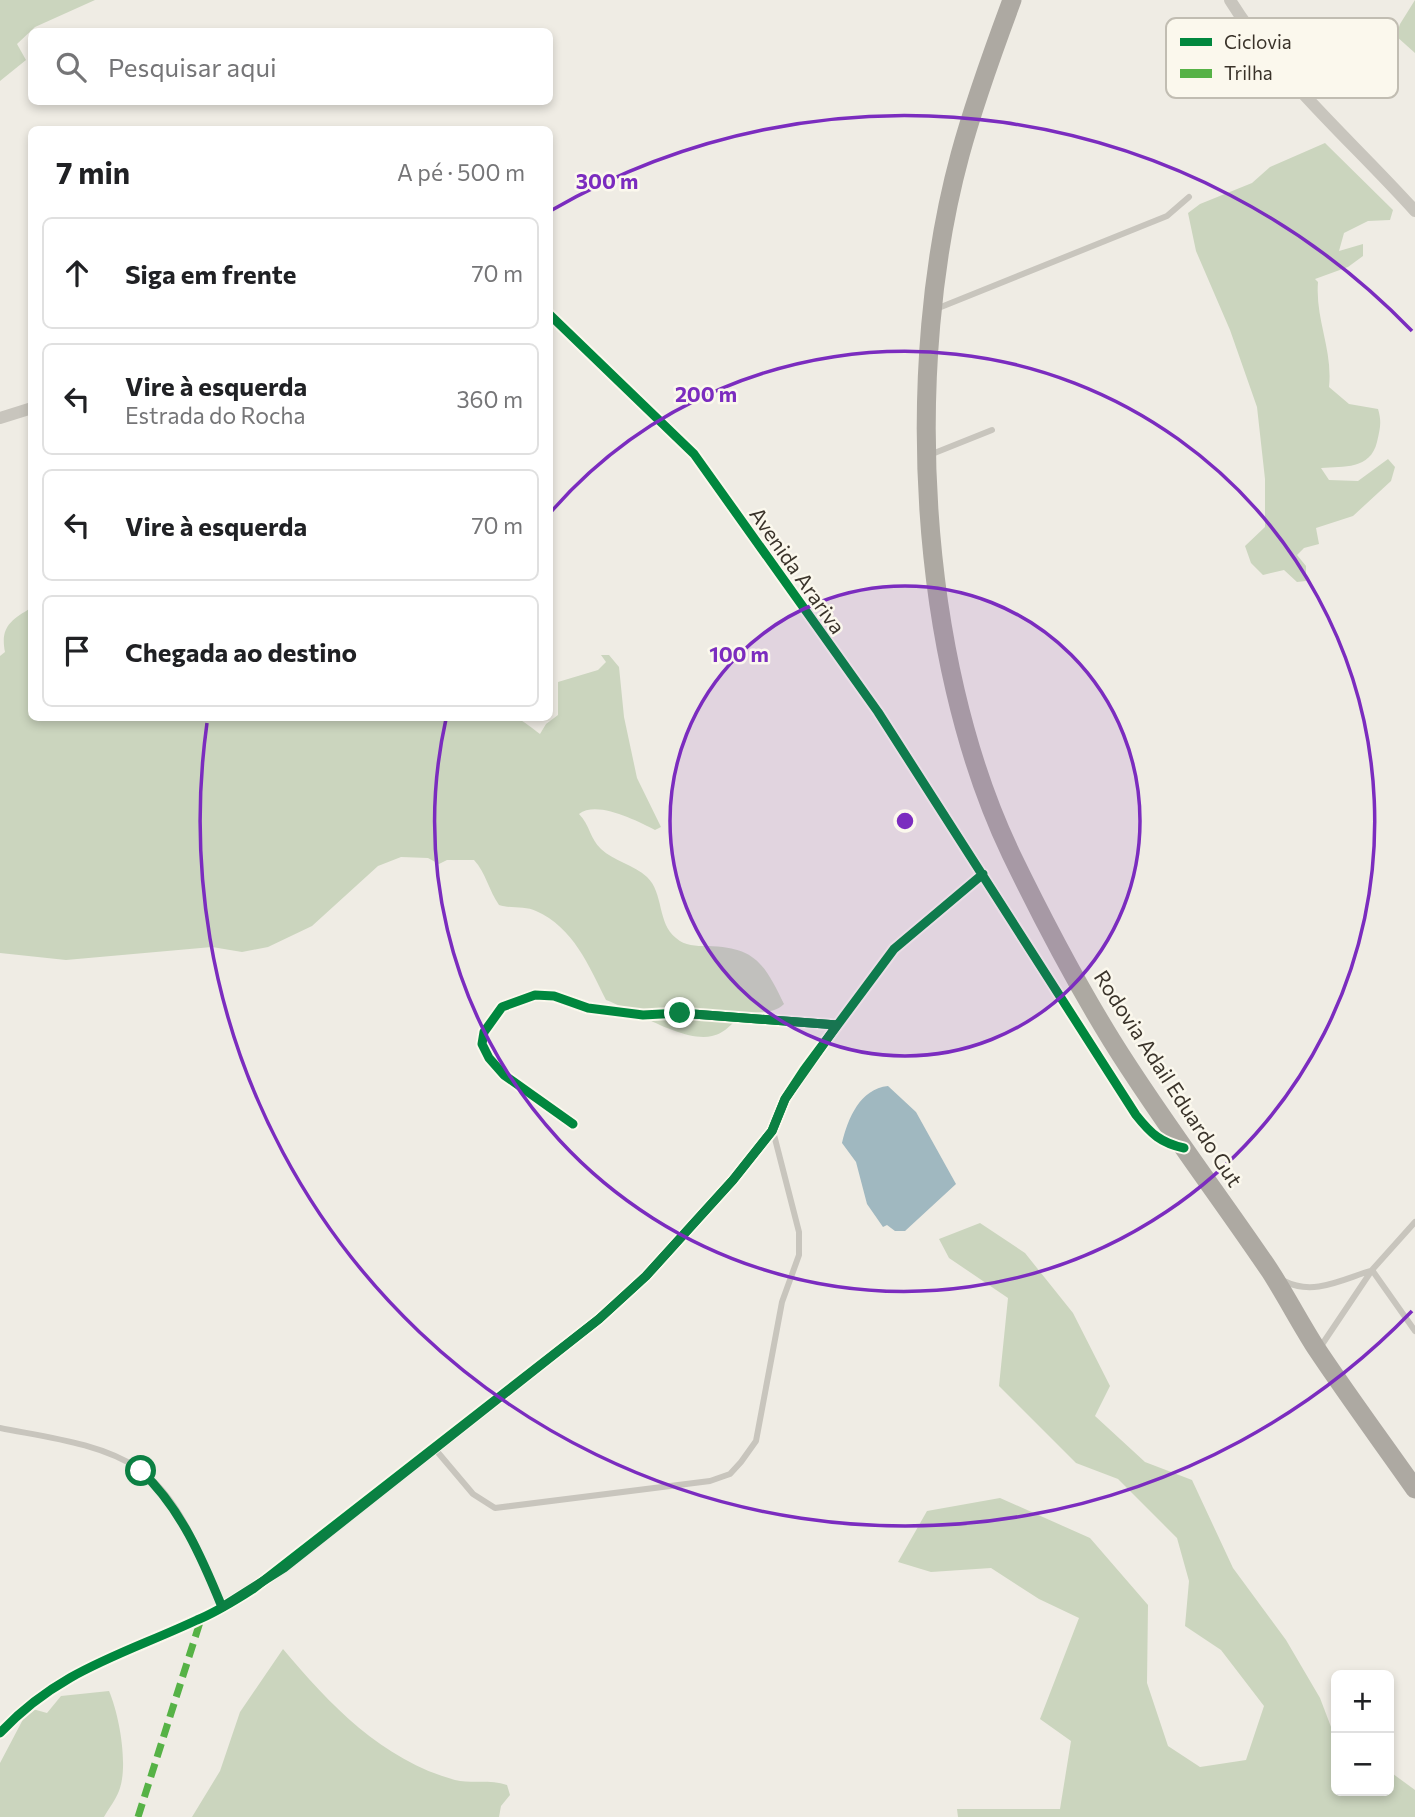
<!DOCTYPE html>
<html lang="pt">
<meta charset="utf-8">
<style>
:root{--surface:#fff;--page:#f6f6f6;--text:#202124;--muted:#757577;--line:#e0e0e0}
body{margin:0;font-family:Commissioner,sans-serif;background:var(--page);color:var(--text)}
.controls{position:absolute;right:21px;bottom:21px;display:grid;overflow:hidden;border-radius:10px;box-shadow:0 4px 10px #0003}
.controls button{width:63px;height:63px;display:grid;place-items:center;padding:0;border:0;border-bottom:2px solid var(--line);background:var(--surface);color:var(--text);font:35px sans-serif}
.stop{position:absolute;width:21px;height:21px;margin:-16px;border:5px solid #0b8043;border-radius:50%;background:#fff}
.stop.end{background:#0b8043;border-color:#fff;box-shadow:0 2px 7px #0008}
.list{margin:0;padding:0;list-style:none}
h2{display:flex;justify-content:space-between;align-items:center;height:91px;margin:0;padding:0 28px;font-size:30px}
h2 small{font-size:23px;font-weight:400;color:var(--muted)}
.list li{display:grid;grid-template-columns:46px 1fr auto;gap:21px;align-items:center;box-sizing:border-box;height:112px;margin:0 14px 14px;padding:0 14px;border:2px solid var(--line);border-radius:10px}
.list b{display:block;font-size:26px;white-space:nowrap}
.list p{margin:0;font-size:23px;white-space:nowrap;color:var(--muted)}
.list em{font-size:23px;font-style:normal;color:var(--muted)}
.icon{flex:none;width:38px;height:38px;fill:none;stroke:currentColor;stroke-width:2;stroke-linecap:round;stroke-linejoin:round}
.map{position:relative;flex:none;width:1415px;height:1817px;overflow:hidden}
.search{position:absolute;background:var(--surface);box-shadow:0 4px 10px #0003;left:28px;top:28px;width:525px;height:77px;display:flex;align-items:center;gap:18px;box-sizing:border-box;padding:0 24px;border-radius:10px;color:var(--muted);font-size:26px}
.panel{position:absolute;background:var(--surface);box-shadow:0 4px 10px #0003;left:28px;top:126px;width:525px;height:595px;border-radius:10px}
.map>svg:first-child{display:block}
.green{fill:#cbd5be}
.water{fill:#a0b8c0}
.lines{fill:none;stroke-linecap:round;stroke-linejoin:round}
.service{stroke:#c8c5bd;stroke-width:6}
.minor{stroke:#c8c5bd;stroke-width:12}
.primary{stroke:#ada9a2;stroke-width:19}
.quiet{stroke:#56b246;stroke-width:7;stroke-dasharray:14 7;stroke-linecap:butt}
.cycleway-casing{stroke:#fbf8ed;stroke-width:13}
.cycleway{stroke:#00873e;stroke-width:9}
.route{stroke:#0b8043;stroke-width:9}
.ring{fill:none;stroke:#7b2cbf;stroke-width:3.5}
.labels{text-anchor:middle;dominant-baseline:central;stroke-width:5;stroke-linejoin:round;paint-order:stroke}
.street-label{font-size:21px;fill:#3a332a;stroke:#fbf8ed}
.key{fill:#fbf8ed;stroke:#c1bdb2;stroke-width:2}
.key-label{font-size:19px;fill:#3a332a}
.centre{fill:#7b2cbf;stroke:#fbf8ed;stroke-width:3.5}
.ring-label{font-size:21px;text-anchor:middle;font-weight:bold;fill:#7b2cbf;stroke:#fbf8ed;stroke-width:5;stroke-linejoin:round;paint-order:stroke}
</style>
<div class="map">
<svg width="1415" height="1817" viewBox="0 0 1415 1817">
<rect width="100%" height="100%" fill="#efece4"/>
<!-- green -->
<path class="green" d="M0,0H95L35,27L17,44L26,60L0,81Z
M1415,0V53L1396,36L1400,24Z
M1325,143L1393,210L1390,220L1368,221L1344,233L1339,251L1363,244V256L1348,267L1315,279L1318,282C1315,319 1333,350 1329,387L1349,404L1378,409C1382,422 1380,429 1377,442C1370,470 1344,466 1321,468L1329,480L1358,481L1388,459L1395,467L1391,481L1353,516L1316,528L1319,544L1304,548L1297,555L1306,566V581L1297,582L1284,570L1263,575L1251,563L1245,546L1265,527V479L1257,407L1230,330L1196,251L1188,213L1200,204L1252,183L1270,167Z
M31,608L32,718H442C465,728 492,709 516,718C524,721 533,729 540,734L546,724L558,715V682L598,670L606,662L601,655H609L619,667L624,717L637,778L661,827L655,830C637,821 597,800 579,814C590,825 590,839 601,849C614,861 634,865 647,877C664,893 657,923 676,938C685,946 696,946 707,946C755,947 764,963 784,1004C772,1016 757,1009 743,1016C732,1021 727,1033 712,1036C684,1043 633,1010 606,1000C589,966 573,927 536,911C526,906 511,909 499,905C489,891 486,873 474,860H447L439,864L428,858L401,857L378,866L312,926L268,947L242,952L212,947L66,960L0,953V656L5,652C0,627 11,620 31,608Z
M980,1223L1025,1253L1073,1313L1110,1386L1095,1416L1145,1462L1192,1480L1233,1568L1286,1640L1320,1698L1336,1740V1791H1389V1771L1415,1790V1817H958L957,1809H1060L1071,1741L1040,1719L1079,1618L1039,1599L991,1568L931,1572L898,1562L927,1511L1000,1498L1090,1538L1148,1605L1147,1683L1168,1746L1200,1767L1246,1760L1264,1706L1221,1650L1185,1626L1189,1581L1177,1538L1118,1479L1076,1463L999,1386L1008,1298L949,1258L939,1239Z
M283,1649C329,1704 382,1760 455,1780C472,1784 490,1779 507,1785L510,1795L501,1806L499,1817H192L220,1771L240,1712Z
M109,1691C119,1714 128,1763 120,1788C117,1798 109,1808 104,1817H0V1763L29,1708L47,1713L61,1696Z"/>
<!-- water -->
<path class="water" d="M888,1086L916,1112L956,1184L905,1231H895L887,1225L883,1227L867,1204L856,1162L842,1143C848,1118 860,1089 888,1086Z"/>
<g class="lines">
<!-- service -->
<path class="service" d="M936,309L1167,216L1189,197
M932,454L992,430
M1372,1270L1415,1331
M1284,1281C1313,1296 1341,1280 1370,1271
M1321,1346L1372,1270L1415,1222
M0,1428C45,1437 101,1443 139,1469C182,1499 203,1562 222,1607
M435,1449L473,1494L495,1508L710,1481L730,1474L741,1462L756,1441L782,1302L799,1255V1232L773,1131"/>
<!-- minor -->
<path class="minor" d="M1230,0C1279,79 1353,142 1415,211
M550,315L694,454L878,712L1136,1115C1150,1133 1161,1143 1184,1148
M0,418L32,408
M573,1124L504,1075L489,1058L482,1044L484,1032L502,1007L535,995L554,996L588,1008L643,1015L680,1013L837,1025
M0,1733C59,1670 122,1655 197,1620C217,1612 235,1600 253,1589L599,1319L646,1276L733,1180L772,1131L785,1099L804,1070L894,949L983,874"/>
<!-- primary -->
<path class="primary" d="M1012,0C993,51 974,103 960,155C903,365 917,657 1011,854C1042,918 1075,981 1112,1041C1161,1120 1218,1194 1270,1271C1286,1296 1300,1323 1316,1348C1348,1396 1382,1442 1415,1489"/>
<!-- quiet -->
<path class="quiet" d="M138,1817L201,1619"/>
<defs>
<path id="cycleway" d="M550,315L694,454L878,712L1136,1115C1151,1134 1161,1143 1184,1148
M573,1124L504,1075L489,1058L482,1044L484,1032L502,1007L535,995L554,996L588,1008L643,1015L680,1013L837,1025
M0,1733C59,1670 122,1655 197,1620C217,1612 235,1600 253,1589L599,1319L646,1276L733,1180L772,1131L785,1099L804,1070L894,949L983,874"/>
</defs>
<!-- cycleway casing -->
<use href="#cycleway" class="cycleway-casing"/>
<!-- cycleway -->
<use href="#cycleway" class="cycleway"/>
</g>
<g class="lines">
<!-- route -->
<path class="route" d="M141,1471C180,1507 202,1558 222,1607L284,1568L599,1319L646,1276L733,1180L772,1131L785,1099L837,1025L680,1013"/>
</g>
<!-- distance rings -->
<circle cx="905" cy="821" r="235" fill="#7b2cbf" fill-opacity=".12"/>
<g class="ring">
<circle cx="905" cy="821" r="235"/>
<path d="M550 513A470 470 0 1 1 446 719"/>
<path d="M1412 1311A705 705 0 0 1 207 723M552 210A705 705 0 0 1 1412 331"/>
</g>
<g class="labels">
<!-- street labels -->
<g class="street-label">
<text transform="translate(798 570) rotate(55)">Avenida Arariva</text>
<text transform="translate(1169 1078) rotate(57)">Rodovia Adail Eduardo Gut</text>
</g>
</g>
<!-- legend -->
<rect x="1166" y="18" width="232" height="80" rx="10" class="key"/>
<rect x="1180" y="38" width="32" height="8" fill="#00873e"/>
<rect x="1180" y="69" width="32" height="9" fill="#56b246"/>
<g class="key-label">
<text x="1224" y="49">Ciclovia</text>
<text x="1224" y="80">Trilha</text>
</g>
<circle cx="905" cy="821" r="10" class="centre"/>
<g class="ring-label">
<text x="607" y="189">300 m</text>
<text x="706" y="402">200 m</text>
<text x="739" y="662">100 m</text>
</g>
</svg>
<div class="controls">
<button>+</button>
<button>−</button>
</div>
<div class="stop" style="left:141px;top:1471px"></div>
<div class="stop end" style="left:680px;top:1013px"></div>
<div class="search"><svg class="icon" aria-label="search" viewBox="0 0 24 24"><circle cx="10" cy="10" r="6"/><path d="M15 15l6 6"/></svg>Pesquisar aqui</div>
<section class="panel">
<h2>7 min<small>A pé · 500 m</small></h2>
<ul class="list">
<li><svg class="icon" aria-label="ahead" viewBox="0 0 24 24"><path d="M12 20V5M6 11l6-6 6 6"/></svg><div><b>Siga em frente</b></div><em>70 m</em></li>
<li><svg class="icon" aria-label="left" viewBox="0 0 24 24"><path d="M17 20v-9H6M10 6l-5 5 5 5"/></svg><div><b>Vire à esquerda</b><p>Estrada do Rocha</p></div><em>360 m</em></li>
<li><svg class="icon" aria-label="left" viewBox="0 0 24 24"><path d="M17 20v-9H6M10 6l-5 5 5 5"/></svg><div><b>Vire à esquerda</b></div><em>70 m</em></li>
<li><svg class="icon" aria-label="arrive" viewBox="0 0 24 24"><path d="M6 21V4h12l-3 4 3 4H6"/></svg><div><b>Chegada ao destino</b></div></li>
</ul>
</section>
</div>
